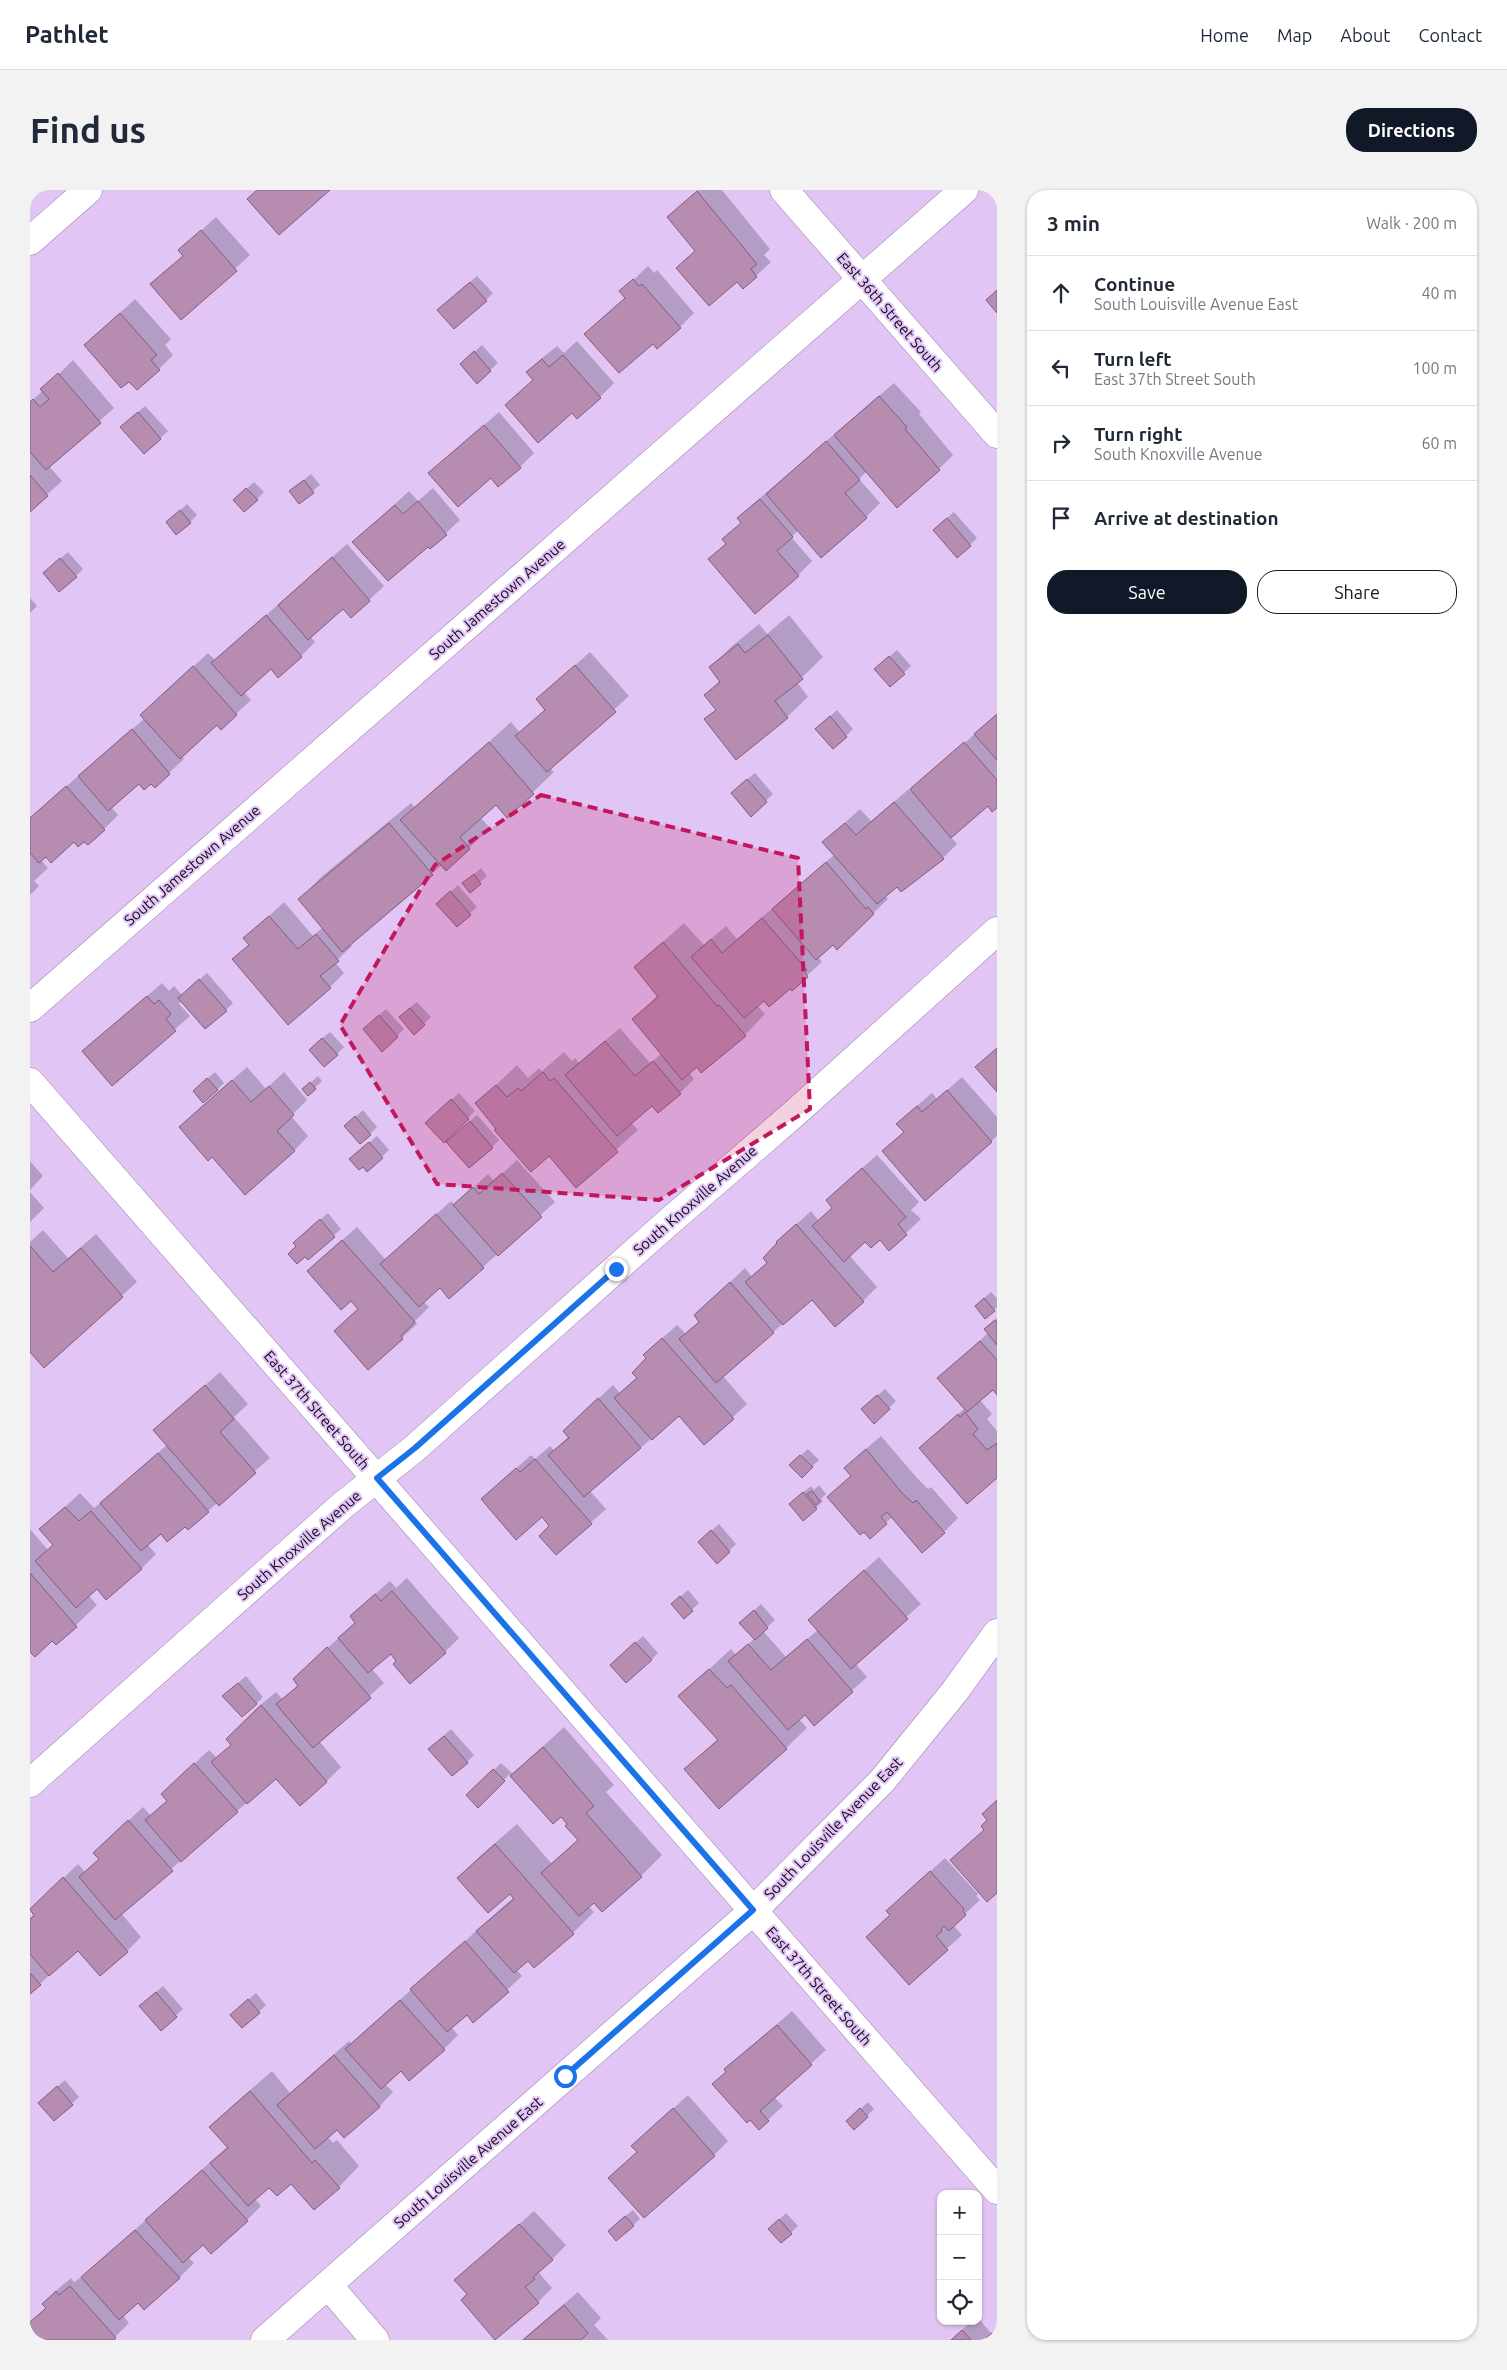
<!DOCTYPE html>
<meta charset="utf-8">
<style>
:root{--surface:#fff;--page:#f2f2f3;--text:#1f2937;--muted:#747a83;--line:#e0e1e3;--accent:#111827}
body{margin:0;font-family:Ubuntu,sans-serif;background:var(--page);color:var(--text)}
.controls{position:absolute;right:15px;bottom:15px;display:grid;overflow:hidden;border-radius:10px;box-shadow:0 1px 4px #0004}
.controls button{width:45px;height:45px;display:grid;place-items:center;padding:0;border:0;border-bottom:1px solid var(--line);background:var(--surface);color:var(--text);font:25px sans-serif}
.stop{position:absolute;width:15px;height:15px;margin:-11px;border:4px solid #1a73e8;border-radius:50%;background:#fff}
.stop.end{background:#1a73e8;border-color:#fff;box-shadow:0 1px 5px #0008}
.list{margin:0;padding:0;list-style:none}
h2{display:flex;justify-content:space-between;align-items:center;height:65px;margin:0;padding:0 20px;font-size:21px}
h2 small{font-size:16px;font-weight:400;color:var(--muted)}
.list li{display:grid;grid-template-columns:32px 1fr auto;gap:15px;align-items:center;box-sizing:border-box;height:75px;padding:0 20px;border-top:1px solid var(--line)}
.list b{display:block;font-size:19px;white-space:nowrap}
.list p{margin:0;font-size:16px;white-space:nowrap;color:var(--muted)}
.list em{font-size:16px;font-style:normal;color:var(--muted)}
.actions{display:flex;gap:10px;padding:15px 20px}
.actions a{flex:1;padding:11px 0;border:1px solid var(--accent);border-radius:20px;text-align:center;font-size:18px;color:var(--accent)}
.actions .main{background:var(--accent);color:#fff}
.icon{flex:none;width:28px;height:28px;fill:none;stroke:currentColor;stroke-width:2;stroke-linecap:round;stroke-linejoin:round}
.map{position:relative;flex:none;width:967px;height:2150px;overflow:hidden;border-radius:20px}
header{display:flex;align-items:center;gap:30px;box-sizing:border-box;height:70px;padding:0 25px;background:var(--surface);border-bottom:1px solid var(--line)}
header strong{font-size:24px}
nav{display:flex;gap:28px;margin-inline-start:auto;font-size:18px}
.intro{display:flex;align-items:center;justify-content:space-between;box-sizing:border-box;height:120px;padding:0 30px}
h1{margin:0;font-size:35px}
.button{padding:12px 22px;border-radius:20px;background:var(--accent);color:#fff;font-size:18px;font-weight:700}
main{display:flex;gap:30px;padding:0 30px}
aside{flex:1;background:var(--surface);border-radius:20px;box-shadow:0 1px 4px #0004}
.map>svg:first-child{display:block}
.shadow{fill:#0003}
.building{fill:#b78cb1;stroke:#835b7e}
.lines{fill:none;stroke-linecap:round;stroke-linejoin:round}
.street-casing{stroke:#9b80ae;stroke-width:29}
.secondary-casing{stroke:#9b80ae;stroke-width:29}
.street{stroke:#fff;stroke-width:28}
.secondary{stroke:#fff;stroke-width:28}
.route{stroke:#1a73e8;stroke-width:6}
.marked{fill:#c2185b;fill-opacity:0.2;stroke:#c2185b;stroke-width:4;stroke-dasharray:10 6;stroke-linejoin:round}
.labels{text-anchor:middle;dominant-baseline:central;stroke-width:4;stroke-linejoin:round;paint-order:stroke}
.street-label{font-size:15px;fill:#140a1b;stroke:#e1c5f5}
</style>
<header>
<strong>Pathlet</strong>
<nav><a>Home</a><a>Map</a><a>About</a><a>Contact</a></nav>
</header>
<div class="intro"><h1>Find us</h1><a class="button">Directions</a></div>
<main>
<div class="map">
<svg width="967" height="2150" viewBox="0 0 967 2150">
<rect width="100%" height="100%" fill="#e1c5f5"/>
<!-- shadow -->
<path class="shadow" d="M668,0H692L740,59L734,65L741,72L714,97L707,90L647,78L666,60L638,27Z
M186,27L220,65L151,128L122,94L154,65L150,60Z
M618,76L624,83L627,80L664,123L650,137L596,107L591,102Z
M447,86L463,103L456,110L416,113Z
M105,109L141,149L135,155L143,165L129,179L55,155Z
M547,151L584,193L570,207L547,227L542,222L476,215L504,189L498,182L512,168L527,156L534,163Z
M452,155L468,173L447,192L439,167Z
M43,170L84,218L19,276L32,291L0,320V213Z
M864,193L891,222L889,224L923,265L909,279L867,316L837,281L829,289L850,313L836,327L769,340L761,347L782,371L768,385L680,369L697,352L694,349L712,332L709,328L723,314Z
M115,216L138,241L114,263L99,230Z
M469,222L504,263L490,277L461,287L400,283Z
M281,284L290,295L269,312L261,301Z
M224,292L234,302L227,309L212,303Z
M403,298L430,330L400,358L398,355L324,352L379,301L388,311Z
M157,314L167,325L160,332L144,326Z
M924,322L947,348L940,355L911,333Z
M317,354L354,396L339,410L313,417L280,446L285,452L271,466L241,478L214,502L221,510L191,538L187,533L151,566L154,569L125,596L121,592H109L81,617L88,625L74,639L54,650H44L11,670L18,678L4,691L9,696L0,705V628L115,528L111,525L178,463L185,470Z
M38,362L53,379L46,386L22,376Z
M0,408L7,416L0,423Z
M759,425L793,467L767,492L778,507L757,527L676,529L687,519L676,505L690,490L681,477L701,457L729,434L737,444Z
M867,460L881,476L861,495L853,472Z
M560,462L599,506L520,578L524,582L478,626L466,613L450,627L460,638L439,658L412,675L320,753L322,756L305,772L314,783L300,797L204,769L220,753L215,748L254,712L283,746L293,737L270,709L290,688L381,613L385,618L481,532L490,543L516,519L507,509Z
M807,520L823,539L816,546L794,532Z
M967,524V616L958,615L921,647L927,654L913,668L867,695L855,706L858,709L807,758L803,753L788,767L792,772L762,799L760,797L734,809L727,815L735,824L715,845L659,882L664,889L650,903L622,914L601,932L608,940L546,996L519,964L468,938L447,913L487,875L498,888L509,878L512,881L534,862L542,871L545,868L549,873L590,838L620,873L632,863L604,829L628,805L605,777L654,733L674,755L696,736L707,749L805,664L794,652L830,619L841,631L879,599L881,601Z
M725,583L743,604L721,625L709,596Z
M451,678L457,686L440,701L433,694Z
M428,695L447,717L427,735L415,707Z
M177,783L203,813L196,820L152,811L149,814L160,826L82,894L54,861L132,793L139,801L144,796L152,805Z
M387,812L401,827L394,834L377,820Z
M356,819L374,839L367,846L341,832Z
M300,842L314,857L307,864L287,853Z
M217,877L236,899L254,882L277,910L261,926L278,946L264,961L165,923Z
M185,882L194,893L187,900L171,894Z
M288,886L292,891L278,904L274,899Z
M932,887L967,927V946L895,1009L854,961L875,941L868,934L882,920L902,903L907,909Z
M429,903L445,921L414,951L404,926Z
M333,920L347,937L340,944L323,929Z
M447,925L469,950L462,957L425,945Z
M347,946L359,960L338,980L328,962Z
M847,965L889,1012L881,1020L891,1029L859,1059L850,1048L836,1050L819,1065L847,1097L833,1111L782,1108L693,1186L717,1214L674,1254L649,1225L560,1301L576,1319L526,1364L520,1336L512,1326L452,1309L501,1265L505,1269L520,1256L524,1260L539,1246L549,1227L583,1195L590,1203L607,1187L629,1151L647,1135L656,1144L670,1131L680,1111L715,1078L722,1087L738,1072L749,1053L747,1052L781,1021L789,1031L803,1017L812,996Z
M487,970L525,1012L453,1077L410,1096L393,1111L399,1117L385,1131L387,1134L338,1179L329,1119L293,1067L327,1037L356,1070L421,1011L425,1015L458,984L464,991Z
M0,971L13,986L0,1000Z
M0,1002L14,1018L0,1032Z
M298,1023L311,1039L278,1069L267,1056L272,1046Z
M13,1040L38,1068L66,1044L107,1092L14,1176L0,1160V1052Z
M961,1102L967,1108V1117L956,1127L953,1109Z
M967,1128V1203L963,1198L950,1210L962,1224L957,1229L967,1241V1287L891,1258L935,1218L909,1188L958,1143L962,1132Z
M190,1182L218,1214L204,1227L240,1268L158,1338L155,1335L131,1342L117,1354L126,1364L111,1379L67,1397L58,1405L67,1415L26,1454L22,1450L0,1460V1339L18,1360L24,1354L11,1339L50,1303L64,1318L77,1308L137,1255L125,1240Z
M855,1199L866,1211L859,1218L840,1212Z
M851,1246L887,1288L898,1299L901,1297L928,1328L914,1342L863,1326L856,1333L799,1307L822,1285L830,1264Z
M778,1259L789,1270L772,1286L761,1275Z
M789,1295L796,1304L791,1309L793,1311L786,1318L768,1307L781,1296L784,1300Z
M689,1334L706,1354L699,1361L677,1345Z
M849,1367L891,1414L825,1473L837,1487L785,1534L775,1523L769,1529L777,1538L756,1558L656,1579L688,1549L650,1506L701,1459L706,1465L725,1448L718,1426L731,1414L745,1430L733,1441L756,1467L788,1440L779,1430Z
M377,1388L429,1448L415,1462L368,1470L361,1462L342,1479L354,1493L289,1551L311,1577L297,1591L270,1614L246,1587L91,1723L111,1747L97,1761L48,1759L0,1803V1728L4,1725L0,1720L48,1674L55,1682L70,1668L79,1649L113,1617L121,1626L138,1610L147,1590L179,1560L187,1568L202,1554L214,1531L228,1517L246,1502L253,1510L269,1494L279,1475L326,1432L322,1426L336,1412L360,1391L366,1398Z
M658,1400L669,1413L654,1427L650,1407Z
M613,1446L628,1463L621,1470L589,1468Z
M216,1486L233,1507L226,1514L201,1499Z
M534,1537L584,1595L576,1602L632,1665L611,1686L564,1711L558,1716L564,1722L543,1743L498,1769L486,1779L492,1786L444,1831L437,1823L421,1837L428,1845L414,1859L371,1880L355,1894L363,1902L349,1917L307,1938L297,1946L303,1953L307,1950L329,1976L309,1997L261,1992L239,1996L225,2009L231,2016L217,2030L173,2053L158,2067L164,2073L150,2087L114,2118L108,2111L93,2125L99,2133L82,2150H0V2132L17,2117L14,2114L28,2099L41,2088L44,2092L56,2084L198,1956L181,1937L202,1916L242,1881L260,1903L319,1851L321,1854L484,1707L480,1702L428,1688L449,1667L487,1634L522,1674L549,1649L531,1625L523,1633L480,1584L448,1616L438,1606L471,1573L483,1584Z
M421,1539L444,1565L437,1572L407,1552Z
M915,1668L948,1704L946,1706L950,1710L923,1735L932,1745L879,1793L861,1724L872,1707Z
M133,1796L153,1819L131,1839L118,1809Z
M226,1803L236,1815L229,1822L209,1818Z
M762,1821L796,1860L744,1907L753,1916L729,1938L695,1879Z
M35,1890L49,1907L24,1929L17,1906Z
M658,1905L698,1951L684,1965L608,1961L603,1956Z
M838,1912L844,1919L837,1926L825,1924Z
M603,2020L610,2029L603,2035L586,2034Z
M504,2021L536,2055L509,2083L522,2098L508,2112L438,2104L426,2090Z
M756,2023L768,2036L752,2051L740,2039Z
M548,2102L571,2128L564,2135L578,2150H492Z
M948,2128L961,2143L967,2138V2150H921L942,2131H948Z"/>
<!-- building -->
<path class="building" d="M227,0H300L249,45L217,9Z
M667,1L727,74L721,79L727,87L713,99L707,92L679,116L646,78L665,61L637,27Z
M171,40L207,81L151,130L120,94L153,66L148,60Z
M603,89L609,96L612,94L651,138L627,159L623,154L589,183L554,144L595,108L589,101Z
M440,92L457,111L424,139L407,120Z
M967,100V123L956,110Z
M90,123L127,165L121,170L130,180L107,200L99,192L91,198L54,155Z
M444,161L461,181L447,194L430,174Z
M533,165L571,208L547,229L542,223L508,253L475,215L503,190L496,182L512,169L519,177Z
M28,183L71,233L16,280L0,262V212L3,209L10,217L19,209L10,199Z
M849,206L877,237L875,239L910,280L867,318L804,245Z
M108,222L131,249L114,264L90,237Z
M454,235L491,278L468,297L461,288L428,317L398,283Z
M796,251L830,290L815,303L837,328L791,368L736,304Z
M0,285L18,306L0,322Z
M274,290L284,303L269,314L259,301Z
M216,298L228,310L214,322L203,310Z
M730,309L763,347L747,361L769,386L725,424L678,369L696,354L692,349L711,333L707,328Z
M388,311L417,345L400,359L398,357L358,391L322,352L365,315L373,324Z
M150,320L161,333L146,345L136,332Z
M917,328L941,356L927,368L903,340Z
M302,367L340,411L321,428L313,419L278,450L248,415Z
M30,368L47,387L29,402L13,383Z
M236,425L272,467L248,488L241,479L211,506L181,473Z
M738,445L773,489L745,511L758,528L706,570L674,529L686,520L674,505L690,492L679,477L708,454L715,463Z
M859,466L875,484L860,497L844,479Z
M545,475L586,522L517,582L485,546L515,520L506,509Z
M163,476L207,525L191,540L187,535L150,569L110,525Z
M967,524V570L944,544Z
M800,526L817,547L803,559L785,539Z
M102,539L140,584L125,598L121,594L114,600L109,594L78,621L48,586Z
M459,552L504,604L477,628L466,615L430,647L440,659L416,681L370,630Z
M934,552L967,590V618L962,622L958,616L921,648L880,599Z
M717,589L737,612L721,627L701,603Z
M36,596L75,640L58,655L54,652L48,657L44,652L21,673L16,667L9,673L0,663V628Z
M864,612L914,669L871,702L867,697L847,714L792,652L815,633L826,645Z
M359,633L403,685L312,762L268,709Z
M796,672L836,719L838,717L844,724L807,760L803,755L786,770L742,719Z
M444,684L451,694L440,703L432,693Z
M420,701L441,725L427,737L406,714Z
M239,726L268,759L286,744L309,771L290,786L301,798L258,835L202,769L219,755L213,748Z
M732,728L777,780L775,782L778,787L762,801L760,799L739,817L734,811L714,828L661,767L681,749L692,763Z
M633,752L687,816L689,815L716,846L671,883L667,877L652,890L602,829L628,807L604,777Z
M169,789L197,821L175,839L148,808Z
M117,806L124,814L129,810L141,824L136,829L146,841L82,896L52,861Z
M380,818L395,835L384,845L369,827Z
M349,825L368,847L352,862L333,839Z
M292,848L308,865L294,877L279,860Z
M575,851L605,886L623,871L651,904L628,923L622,916L587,946L535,885Z
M967,858V902L945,877Z
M513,882L520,891L524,888L588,962L546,998L519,966L501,982L464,940L466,939L445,913L466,895L477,907L488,898L491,901Z
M177,888L188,900L173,913L163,901Z
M202,890L221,912L239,896L264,925L247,941L265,961L215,1005L182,967L178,971L149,937Z
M280,892L286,899L278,906L272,899Z
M917,900L962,952L895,1011L852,961L874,942L866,934L887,916L892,922Z
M421,909L439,929L414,953L395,933Z
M325,926L341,945L330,954L314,936Z
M440,931L463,958L439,978L416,952Z
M339,952L353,968L337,982L333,977L329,980L319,969Z
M832,978L876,1027L868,1034L877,1045L859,1061L850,1050L841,1058L835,1052L814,1072L782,1036L802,1018L796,1010Z
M472,983L512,1027L468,1066L423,1015L443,997L449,1004Z
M406,1024L454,1078L419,1109L410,1098L389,1117L350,1074Z
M290,1029L305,1047L278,1070L275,1067L267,1074L258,1064L266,1056L263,1053Z
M766,1034L834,1112L805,1137L782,1110L753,1135L715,1092L737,1073L733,1068L747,1053L746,1052Z
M312,1050L385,1132L371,1146L373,1149L338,1180L304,1141L328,1119L321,1111L311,1120L277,1081Z
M0,1056L23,1082L51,1058L93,1107L14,1178L0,1162Z
M700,1092L744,1143L686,1193L649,1149L669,1132L664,1125Z
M954,1108L965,1121L955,1129L945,1116Z
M965,1130L967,1132V1155L954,1139Z
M632,1148L704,1229L674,1255L649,1226L622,1250L584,1208L607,1188L602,1183L616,1168L613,1165Z
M950,1151L967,1170V1205L963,1200L937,1222L907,1188Z
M175,1195L204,1229L190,1242L226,1283L189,1316L123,1240Z
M847,1205L860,1219L844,1234L831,1219Z
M568,1208L611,1258L554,1307L518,1265L539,1248L533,1241Z
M935,1222L948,1239L943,1244L957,1260L967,1253V1288L937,1314L889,1258L928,1224L930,1227Z
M836,1259L872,1303L883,1313L886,1310L915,1343L892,1363L857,1322L851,1327L857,1334L840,1349L834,1342L830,1345L797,1307L821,1286L814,1278Z
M128,1263L179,1322L158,1340L155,1337L137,1352L131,1344L111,1361L70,1313Z
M770,1265L783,1277L772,1288L759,1275Z
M505,1269L562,1334L526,1365L509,1346L519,1336L512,1327L486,1350L451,1309L486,1278L490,1282Z
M782,1301L790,1311L786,1315L777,1304Z
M773,1302L787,1319L773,1331L759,1314Z
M35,1317L49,1331L61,1321L112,1379L76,1410L67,1399L46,1418L5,1371L23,1355L9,1339Z
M681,1340L700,1362L687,1374L668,1352Z
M834,1380L878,1429L821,1479L778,1430Z
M0,1383L47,1437L26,1455L22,1451L5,1467L0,1462Z
M362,1401L416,1463L380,1494L363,1474L366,1471L361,1464L338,1483L308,1448L325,1433L320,1426L345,1404L351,1411Z
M650,1406L663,1421L654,1429L641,1414Z
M724,1420L738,1438L725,1450L709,1433Z
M777,1449L823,1502L784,1536L775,1525L758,1540L698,1471L718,1454L741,1480Z
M605,1452L622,1470L596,1493L580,1475Z
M297,1457L341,1508L283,1558L246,1514L268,1496L263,1489Z
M679,1479L697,1498L701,1495L757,1559L689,1619L654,1579L688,1550L648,1506Z
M208,1493L227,1514L212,1527L192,1506Z
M231,1515L297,1592L270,1616L246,1589L217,1614L181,1572L201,1555L196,1549Z
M414,1546L438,1573L422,1586L398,1559Z
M513,1557L564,1616L556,1623L612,1687L572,1722L564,1713L549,1726L511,1683L548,1650L535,1636L537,1634L531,1627L523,1634L480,1586Z
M164,1573L208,1622L151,1672L115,1630L137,1611L131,1604Z
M463,1579L475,1591L448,1618L436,1605Z
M967,1610V1703L957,1712L920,1670L954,1640L951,1636L957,1630L952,1624Z
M98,1630L143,1681L85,1730L49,1687L69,1669L63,1663Z
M465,1654L544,1744L504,1778L498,1771L484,1783L446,1741L484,1709L480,1704L458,1723L427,1688Z
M900,1681L934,1719L933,1721L936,1725L919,1741L914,1736L911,1739L912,1741L906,1746L918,1760L879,1795L836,1747L860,1725L856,1721Z
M33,1687L98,1762L70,1786L48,1761L19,1786L0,1764V1729L4,1726L0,1719Z
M435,1751L479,1802L443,1833L437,1825L417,1842L380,1799Z
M0,1783L11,1795L0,1804Z
M126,1802L147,1827L131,1841L109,1816Z
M218,1809L230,1823L212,1838L200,1825Z
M370,1810L415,1860L379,1891L371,1881L351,1899L315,1859Z
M747,1835L782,1875L730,1921L739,1931L729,1940L720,1930L717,1933L682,1894L696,1882L694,1879Z
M304,1865L350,1917L314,1948L307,1940L285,1959L247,1915Z
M27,1896L43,1915L24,1931L8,1913Z
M220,1901L282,1973L285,1970L310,1998L284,2020L261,1994L247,2006L239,1998L218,2016L180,1973L198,1958L179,1937Z
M643,1918L685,1966L614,2028L578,1988L607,1962L601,1956Z
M830,1918L838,1927L824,1940L816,1931Z
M172,1980L218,2031L181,2064L173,2055L153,2073L115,2030Z
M595,2026L604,2036L586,2051L578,2041Z
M749,2029L762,2044L751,2053L738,2039Z
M489,2034L523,2070L503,2087L505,2089L495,2097L509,2113L465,2150L431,2110L437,2104L424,2090Z
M105,2040L150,2088L114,2120L108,2113L89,2130L51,2087Z
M40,2096L86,2148L84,2150H0V2132L16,2118L12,2114L26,2101L29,2105Z
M534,2115L558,2143L551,2150H493Z
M932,2140L941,2150H921Z
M962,2143L967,2150H954Z"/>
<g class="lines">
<defs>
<path id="street" d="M0,51L58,0
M0,818L934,0
M0,892L967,2000
M0,1593L313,1315L385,1258L633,1037L766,922L967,741
M298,2095L345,2150
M235,2150L723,1721L852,1591L925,1501L967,1443"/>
<path id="secondary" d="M754,0L967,244"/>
</defs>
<!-- street casing -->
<use href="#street" class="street-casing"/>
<!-- secondary casing -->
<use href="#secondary" class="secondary-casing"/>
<!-- street -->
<use href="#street" class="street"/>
<!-- secondary -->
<use href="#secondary" class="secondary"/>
</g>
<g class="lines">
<!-- route -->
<path class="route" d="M535,1886L723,1720L347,1288L385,1258L586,1079"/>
</g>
<!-- marked area -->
<path class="marked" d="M511,605L768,668L780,919L629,1010L407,994L310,835L405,675Z"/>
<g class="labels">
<!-- street labels -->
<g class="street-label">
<text transform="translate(860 122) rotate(49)">East 36th Street South</text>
<text transform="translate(467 409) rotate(-41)">South Jamestown Avenue</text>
<text transform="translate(162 675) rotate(-41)">South Jamestown Avenue</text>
<text transform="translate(665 1010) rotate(-41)">South Knoxville Avenue</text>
<text transform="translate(287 1220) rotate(49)">East 37th Street South</text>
<text transform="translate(269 1355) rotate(-41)">South Knoxville Avenue</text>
<text transform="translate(803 1638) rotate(-46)">South Louisville Avenue East</text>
<text transform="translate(789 1796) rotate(49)">East 37th Street South</text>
<text transform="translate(438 1972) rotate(-41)">South Louisville Avenue East</text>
</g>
</g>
</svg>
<div class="controls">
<button>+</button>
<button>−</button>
<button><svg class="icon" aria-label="locate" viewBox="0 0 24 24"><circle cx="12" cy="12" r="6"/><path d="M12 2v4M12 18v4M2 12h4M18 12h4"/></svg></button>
</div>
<div class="stop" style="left:535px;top:1886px"></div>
<div class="stop end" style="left:586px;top:1079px"></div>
</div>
<aside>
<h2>3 min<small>Walk · 200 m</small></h2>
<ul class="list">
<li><svg class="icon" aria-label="ahead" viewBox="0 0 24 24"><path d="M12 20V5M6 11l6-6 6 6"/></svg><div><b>Continue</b><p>South Louisville Avenue East</p></div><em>40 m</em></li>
<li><svg class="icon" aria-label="left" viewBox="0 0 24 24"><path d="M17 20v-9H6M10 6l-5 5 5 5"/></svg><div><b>Turn left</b><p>East 37th Street South</p></div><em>100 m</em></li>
<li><svg class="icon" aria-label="right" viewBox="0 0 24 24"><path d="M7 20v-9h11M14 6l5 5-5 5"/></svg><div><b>Turn right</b><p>South Knoxville Avenue</p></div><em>60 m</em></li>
<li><svg class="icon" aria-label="arrive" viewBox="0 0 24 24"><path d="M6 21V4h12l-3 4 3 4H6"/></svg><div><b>Arrive at destination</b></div></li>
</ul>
<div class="actions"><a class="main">Save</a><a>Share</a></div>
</aside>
</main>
